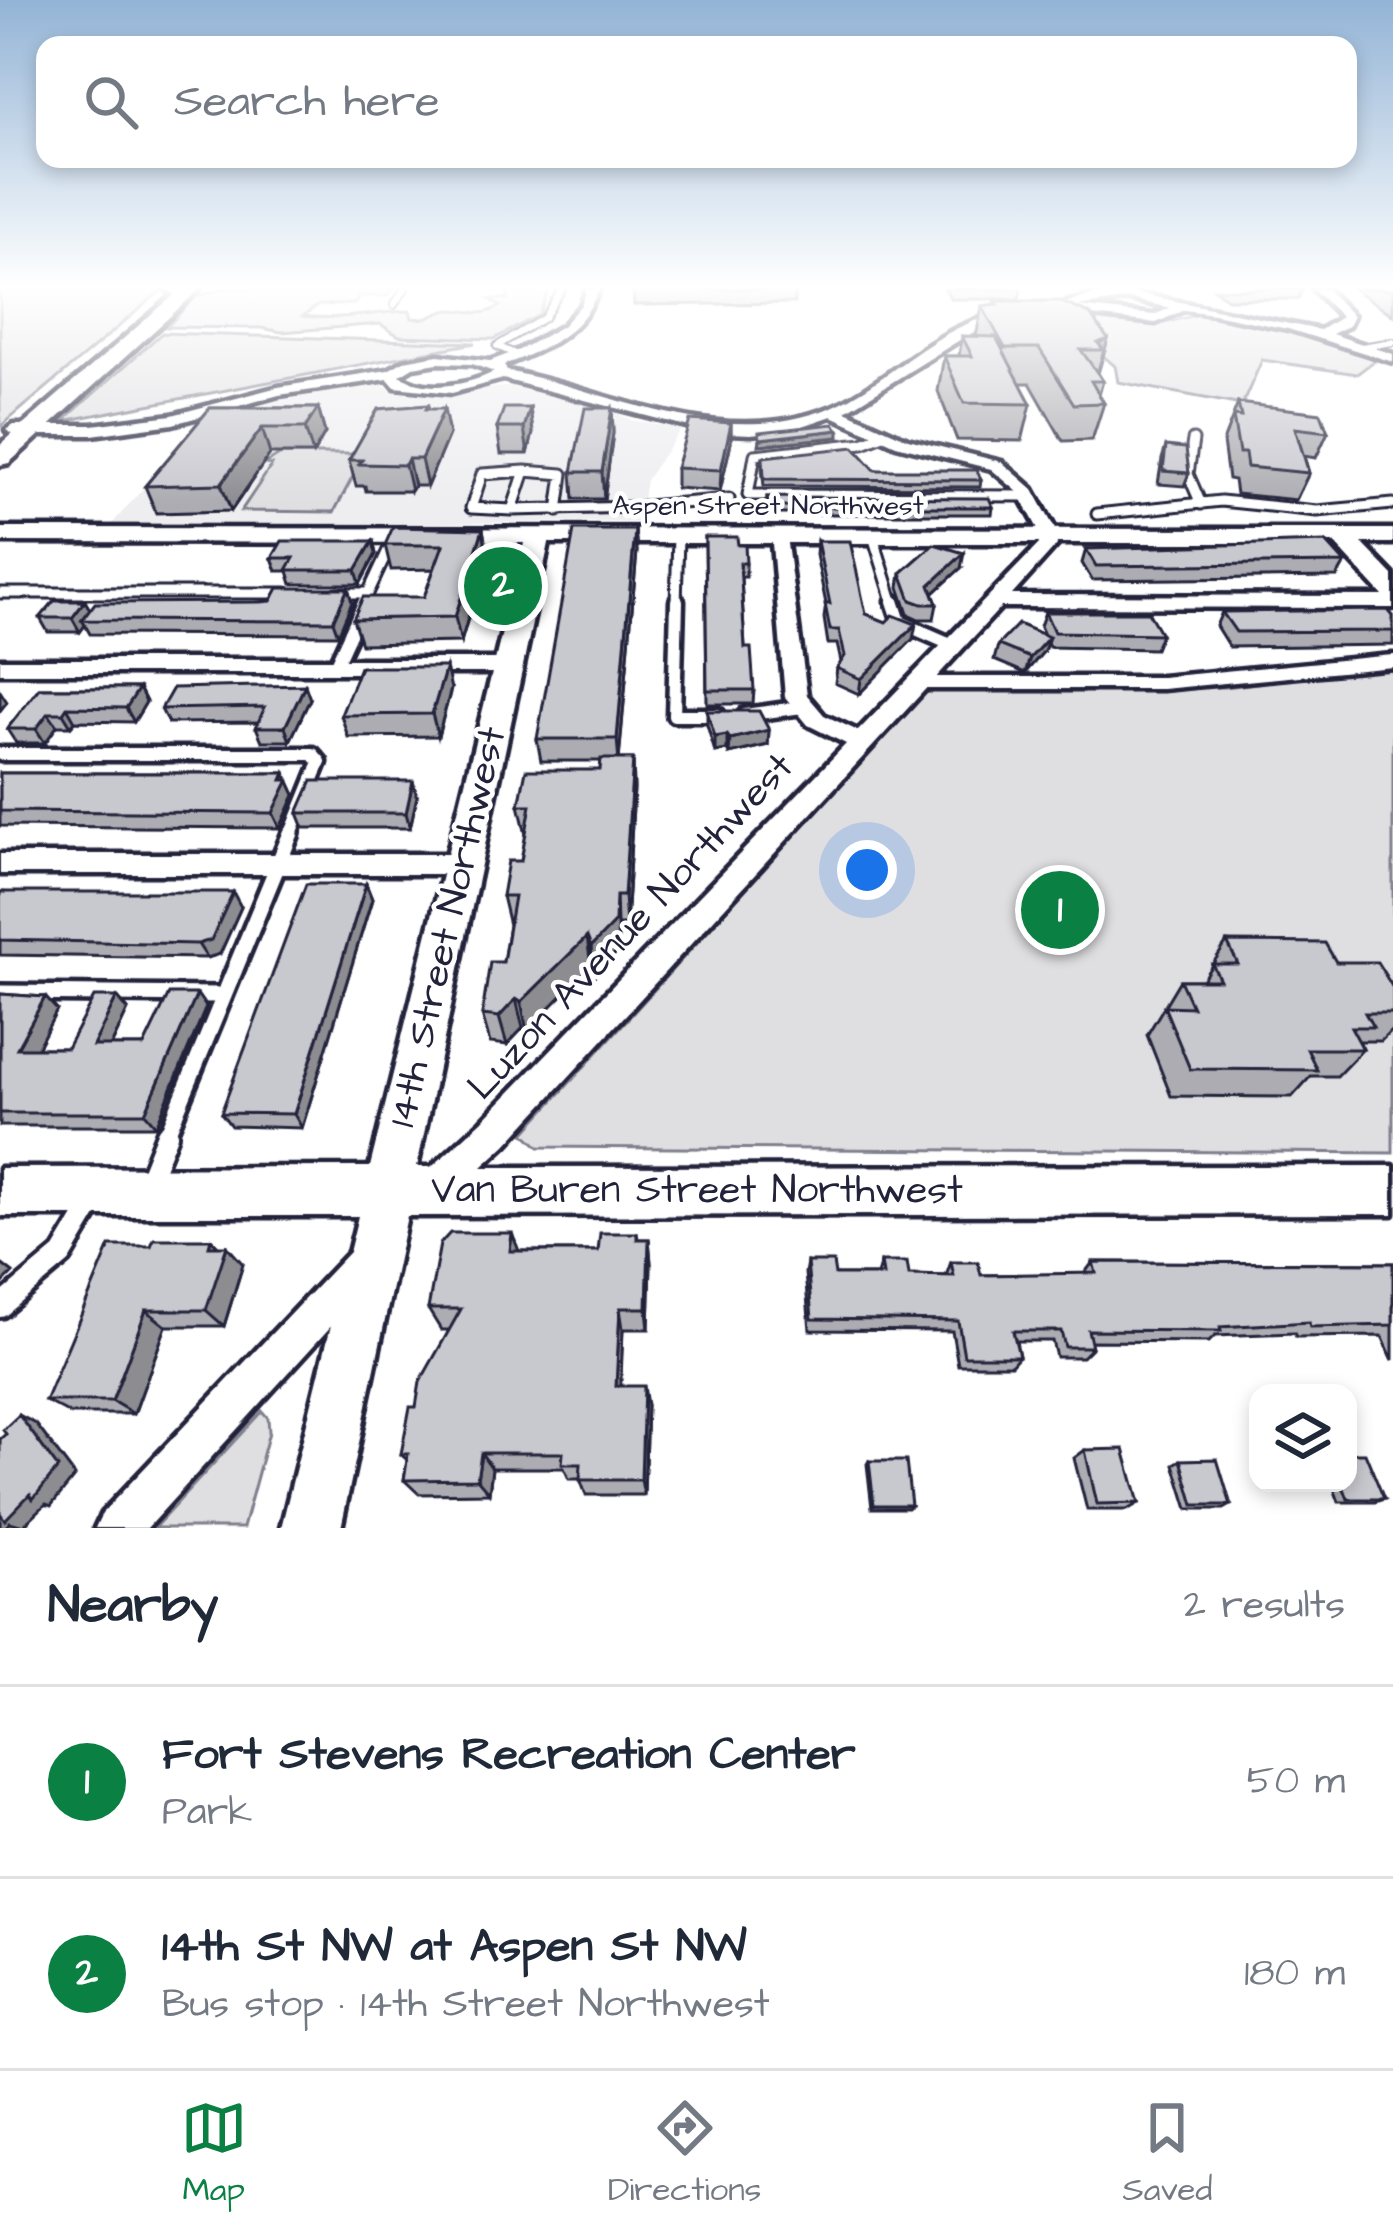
<!DOCTYPE html>
<meta charset="utf-8">
<style>
:root{--surface:#fff;--page:#f2f2f3;--text:#1f2937;--muted:#747a83;--line:#e0e1e3;--accent:#0b8043}
body{margin:0;font-family:"Architects Daughter",sans-serif;background:var(--page);color:var(--text)}
.controls{position:absolute;right:36px;bottom:36px;display:grid;overflow:hidden;border-radius:24px;box-shadow:0 6px 18px #0003}
.controls button{width:108px;height:108px;display:grid;place-items:center;padding:0;border:0;border-bottom:3px solid var(--line);background:var(--surface);color:var(--text);font:60px sans-serif}
.you{position:absolute;left:867px;top:870px;width:42px;height:42px;margin:-30px;border:9px solid #fff;border-radius:50%;background:#1a73e8;box-shadow:0 0 0 18px #1a73e833}
.badge{display:grid;place-items:center;width:78px;height:78px;border-radius:50%;background:var(--accent);color:#fff;font-size:39px;font-weight:700}
.pin{position:absolute;translate:-50% -50%;border:6px solid #fff;box-shadow:0 3px 12px #0006}
.list{margin:0;padding:0;list-style:none}
h2{display:flex;justify-content:space-between;align-items:center;height:156px;margin:0;padding:0 48px;font-size:51px}
h2 small{font-size:39px;font-weight:400;color:var(--muted)}
.list li{display:grid;grid-template-columns:78px 1fr auto;gap:36px;align-items:center;box-sizing:border-box;height:192px;padding:0 48px;border-top:3px solid var(--line)}
.list b{display:block;font-size:45px;white-space:nowrap}
.list p{margin:0;font-size:39px;white-space:nowrap;color:var(--muted)}
.list em{font-size:39px;font-style:normal;color:var(--muted)}
.icon{flex:none;width:66px;height:66px;fill:none;stroke:currentColor;stroke-width:2;stroke-linecap:round;stroke-linejoin:round}
.map{position:relative;flex:none;width:1393px;height:1528px;overflow:hidden}
.search{position:absolute;background:var(--surface);box-shadow:0 6px 18px #0003;left:36px;right:36px;top:36px;height:132px;display:flex;align-items:center;gap:30px;box-sizing:border-box;padding:0 42px;border-radius:24px;color:var(--muted);font-size:45px}
.sheet{height:540px;background:var(--surface)}
nav{display:flex;justify-content:space-around;align-items:center;box-sizing:border-box;height:168px;border-top:3px solid var(--line);background:var(--surface);font-size:33px;color:var(--muted)}
nav a{display:grid;justify-items:center;gap:6px}
nav .on{color:var(--accent)}
.map>svg:first-child{display:block}
.built{fill:#eeeef1}
.green{fill:#dfdfe2;stroke:#80808e;stroke-width:3}
.lines{fill:none;stroke-linecap:round;stroke-linejoin:round}
.lane-far4-casing{stroke:#22223b;stroke-width:10}
.lane-far3-casing{stroke:#22223b;stroke-width:15}
.lane-far2-casing{stroke:#22223b;stroke-width:21}
.lane-far1-casing{stroke:#22223b;stroke-width:24}
.lane-casing{stroke:#22223b;stroke-width:28}
.street-casing{stroke:#22223b;stroke-width:9}
.secondary-casing{stroke:#22223b;stroke-width:9}
.primary-casing{stroke:#22223b;stroke-width:9}
.lane-far4{stroke:#fff;stroke-width:6}
.lane-far3{stroke:#fff;stroke-width:9}
.lane-far2{stroke:#fff;stroke-width:12}
.lane-far1{stroke:#fff;stroke-width:15}
.lane{stroke:#fff;stroke-width:20}
.street{fill:#fff;fill-rule:evenodd}
.secondary{fill:#fff;fill-rule:evenodd}
.primary{fill:#fff;fill-rule:evenodd}
.wall{fill:#acacb2;stroke:#22223b;stroke-width:3}
.shaded-wall{fill:#8c8c91;stroke:#22223b;stroke-width:3}
.building{fill:#c8c8cf;stroke:#22223b;stroke-width:3}
.labels{text-anchor:middle;dominant-baseline:central;stroke-width:9;stroke-linejoin:round;paint-order:stroke}
.far-street-label{font-size:27px;fill:#22223b;stroke:#fff}
.near-street-label{font-size:39px;fill:#22223b;stroke:#fff}
</style>
<div class="map">
<svg width="1393" height="1528" viewBox="0 0 1393 1528">
<rect width="100%" height="100%" fill="#fff"/>
<filter id="ink" filterUnits="userSpaceOnUse"><feTurbulence type="fractalNoise" baseFrequency=".00833" numOctaves="2"/><feDisplacementMap in="SourceGraphic" scale="24" xChannelSelector="R" yChannelSelector="G"/><feConvolveMatrix kernelMatrix="1 2 1 2 8 2 1 2 1" color-interpolation-filters="sRGB"/></filter>
<g filter="url(#ink)">
<!-- built -->
<path class="built" d="M375,379L395,392L419,395L535,384L584,398L631,420L681,429L646,480L639,522L112,524L204,419L255,402Z"/>
<!-- green -->
<path class="green" d="M0,289H163L0,427Z
M223,289H395L386,296H359L354,304L318,305L303,316C340,321 373,312 410,311L412,318C433,321 435,311 451,310C471,309 480,319 500,306L490,299H507L509,290L503,289H549L539,315L494,339L399,336L380,324L282,332L261,328L167,327L195,297Z
M1207,312L1289,327L1378,358L1357,374L1262,360L1242,405L1118,382L1115,366L1083,339L1089,316L1157,325Z
M162,333L475,343L63,421Z
M281,454H365L334,512L241,511L272,465L265,464Z
M1393,666V1153L539,1147L524,1133L930,686L1225,687Z
M262,1411L268,1418L269,1432L243,1528H154Z"/>
<g class="lines">
<defs>
<path id="lane-far4" d="M394,305L405,289
M1361,347L1393,342
M517,355L497,346L544,318L562,289"/>
<path id="lane-far3" d="M883,435L863,443L755,455L748,495L1030,496
M1193,440L1188,474L1201,504
M525,471L563,474L558,511
M525,471L512,510L471,508L482,474Z
M512,510L635,507L729,499
M1097,514L1221,501L1317,511L1393,504
M873,536L894,604
M0,593H287
M337,593H368
M363,604L392,542
M676,604L678,536"/>
<path id="lane-far2" d="M677,601L674,715H718
M893,601L900,622L955,646
M335,666L365,601
M920,683H1162L1393,661
M745,715L802,707
M0,754H313L320,762L290,836"/>
<path id="lane-far1" d="M0,993L221,995
M166,1137L291,833"/>
<path id="lane" d="M149,1179L167,1134
M0,1307L62,1255L93,1203"/>
<path id="street" d="M587,289H599C582,333 546,349 504,365L507,371C616,392 722,452 832,407C891,382 945,315 1011,314V320L966,336L846,411L908,439L1002,462L1033,489L1054,527L1057,545L1012,595L1393,596V608L1001,607L506,1145L447,1199L435,1204L423,1199L418,1187L423,1175L482,1121L846,744L808,725L785,697L771,532L777,531L786,536L807,695L824,715L858,731L1039,544L1037,527L1018,492L991,469L896,445L832,416L794,429L751,434L709,432L503,379L452,393L395,387L388,379L279,395L173,424L92,435H14L6,430L14,425H92L172,415L278,387L388,370L404,361L438,355L490,361L519,350L562,326L581,305ZM438,363L472,364L494,372C468,385 424,394 400,375L413,367Z
M1313,289H1326L1353,316L1348,326L1332,334L1393,354V362L1288,329L1214,314L1184,310L1156,323L1074,314L1069,309L1041,315L1035,311L1102,293L1130,292L1320,330L1341,317ZM1130,299L1170,308L1154,315L1077,307Z
M0,659H508L519,666L508,673H0Z
M0,854H463L472,857L476,864L472,871L463,874H0Z
M362,1247L375,1252L380,1265L375,1278L147,1528H95L102,1513L349,1252Z"/>
<path id="secondary" d="M166,289H183L175,294Z
M0,528L1393,529V543H1362L1393,575V599L1384,597L1334,543H549L417,1167L1393,1166V1214L407,1216L341,1528H281L358,1216H0V1168L370,1167L524,543L0,542Z"/>
<path id="primary" d="M181,289H200L9,463L0,465V445Z"/>
</defs>
<!-- lane-far4 casing -->
<use href="#lane-far4" class="lane-far4-casing"/>
<!-- lane-far3 casing -->
<use href="#lane-far3" class="lane-far3-casing"/>
<!-- lane-far2 casing -->
<use href="#lane-far2" class="lane-far2-casing"/>
<!-- lane-far1 casing -->
<use href="#lane-far1" class="lane-far1-casing"/>
<!-- lane casing -->
<use href="#lane" class="lane-casing"/>
<!-- street casing -->
<use href="#street" class="street-casing"/>
<!-- secondary casing -->
<use href="#secondary" class="secondary-casing"/>
<!-- primary casing -->
<use href="#primary" class="primary-casing"/>
<!-- lane-far4 -->
<use href="#lane-far4" class="lane-far4"/>
<!-- lane-far3 -->
<use href="#lane-far3" class="lane-far3"/>
<!-- lane-far2 -->
<use href="#lane-far2" class="lane-far2"/>
<!-- lane-far1 -->
<use href="#lane-far1" class="lane-far1"/>
<!-- lane -->
<use href="#lane" class="lane"/>
<!-- street -->
<use href="#street" class="street"/>
<!-- secondary -->
<use href="#secondary" class="secondary"/>
<!-- primary -->
<use href="#primary" class="primary"/>
</g>
<!-- wall -->
<path class="wall" d="M633,289H795L794,303L634,305Z
M945,289H1021L1019,299H951Z
M1214,289H1302L1298,299H1227Z
M1354,289H1393V315Z
M996,301L1108,339L1098,373L1103,381L1099,395L1104,403L1092,440L1063,441L1030,383H1020L1031,404L1022,441L957,440L938,391L944,356H959L962,336L976,337L982,306L995,304Z
M1238,403L1328,432L1316,458L1304,456L1309,473L1296,500L1236,494L1234,480L1228,479L1223,442Z
M428,405L429,409L449,434L427,486H414L411,491H366L365,486H356L349,460Z
M210,408H318L325,433L313,454H270L231,511L156,513L145,486Z
M530,408L533,433L528,454H501L497,428Z
M612,408L613,433L604,499H574L572,472Z
M731,423V442L720,491L676,488V468Z
M1166,446L1189,473L1184,486L1158,484L1162,459Z
M763,457L875,470L981,480L980,487L764,486L762,468Z
M767,497L993,507L992,514H767Z
M483,529L487,553L461,642L361,644L353,619L424,597L434,569L391,570L385,545Z
M635,530L637,551L619,759H633L634,789L626,925H618V951L594,976L591,966L527,1031L523,1028L507,1045L490,1043L482,1015L503,962L509,925L502,896L521,861L526,835L519,805L600,770L601,761H541L537,739Z
M705,537L738,545L746,563V577H741L745,648L754,690L753,704H707Z
M373,541L376,554L360,584H292L288,571H277L272,558Z
M817,541L866,614L886,622L913,639L859,694L835,683L837,668L841,662L837,644H828L824,618L826,604L816,555Z
M1086,549L1345,563L1337,577L1092,580L1082,563Z
M961,568L933,594L937,604L934,619H919L908,614L899,587L901,573Z
M348,588L352,602L338,635L90,634L85,625L80,632H48L40,618L85,601L90,610L261,602Z
M1045,612L1161,634L1155,649L1049,647L1047,642L1044,651L1025,673L994,660L998,645L1044,635L1040,626Z
M1222,612L1393,616V645L1229,647L1216,626Z
M39,688H139L146,702L134,722L75,721L71,726H57L45,743H16L7,729Z
M451,689L438,736L348,737L341,715Z
M310,699L290,741H262L256,727L259,722L168,723L161,709Z
M707,711L769,730L768,745L729,754L727,750L715,752L707,725Z
M0,773H285L295,795L280,828L0,826Z
M417,796L410,828H304L298,813Z
M366,884L372,899L302,1128L231,1126L221,1113Z
M0,892L241,907L220,954L207,958L0,955Z
M1227,942L1336,962L1393,988V1029L1381,1041H1359L1363,1049L1337,1076H1311L1292,1097L1171,1096L1147,1035L1180,980H1202Z
M0,994L45,997L57,1010L37,1048H67L117,997L128,1010L111,1046H144L206,1007L156,1126H0Z
M637,1233L638,1239H649L651,1263L649,1329H623L620,1386L647,1405L644,1495H586L580,1479H569L564,1468H492L489,1493L419,1494L404,1480L407,1460L401,1454L416,1407L449,1330H441L428,1309L519,1251H598Z
M211,1239L218,1246L243,1264L224,1326H166L134,1414H70L45,1401Z
M807,1262L835,1275H877L881,1262L909,1275L946,1276L951,1262L981,1275L1084,1274L1093,1262L1393,1263V1360L1382,1336L1296,1337L1294,1333L1215,1336L1209,1342L1090,1341L1092,1347L1082,1357H1056L1052,1341H1016L1019,1356L1011,1365H958L952,1331L810,1330L805,1273Z
M1085,1450L1139,1503L1127,1510H1087L1074,1458Z
M1181,1460L1231,1505L1224,1509H1188L1174,1464Z
M869,1461L911,1505L908,1508H872L867,1464Z
M1332,1483H1348L1384,1499L1375,1502H1339Z"/>
<!-- shaded-wall -->
<path class="shaded-wall" d="M1108,339L1098,373L1097,374L1104,350L1098,343Z
M318,408L325,433L313,454L305,428Z
M530,408L533,433L528,454L524,428Z
M612,408L613,433L604,499L602,472Z
M444,409L449,434L427,486L421,459Z
M731,423V442L720,491L721,470Z
M262,428L270,454L231,511L221,484Z
M839,430V437L759,445L760,439Z
M408,459L414,486L411,491L405,465Z
M483,529L487,553L461,642L455,617Z
M635,530L637,551L619,761L617,739Z
M373,541L376,554L360,584L356,570Z
M964,553L961,568L927,599L930,585Z
M348,588L352,602L338,635L333,621Z
M85,601L93,615L82,620L85,625L80,632L72,618Z
M916,624L913,639L859,694L861,679Z
M1049,637L1044,651L1025,673L1030,658Z
M446,667L451,689L438,736L432,714Z
M305,685L310,699L290,741L285,727Z
M139,688L146,702L134,722L126,708Z
M0,691L7,702L0,711Z
M67,707L75,721L71,726L63,713Z
M48,713L57,726L45,743L36,729Z
M769,730L768,745L729,754L730,739Z
M727,735V750L715,752V737Z
M633,759L634,789L626,925L624,896Z
M285,773L295,795L280,828L273,813Z
M413,781L417,796L410,828L406,813Z
M366,884L372,899L302,1128L294,1114Z
M233,892L241,907L220,954L207,958L198,944Z
M616,896L618,951L594,976L591,947Z
M587,937L591,966L527,1031L521,1002Z
M197,994L206,1007L156,1126L145,1113Z
M45,997L57,1010L30,1062L17,1048Z
M117,997L128,1010L105,1059L93,1046Z
M516,999L523,1028L507,1045L499,1017Z
M512,1233L521,1256L510,1251Z
M211,1239L225,1253L227,1246L243,1264L224,1326L206,1310L209,1246Z
M649,1239L651,1263L649,1329L647,1308Z
M0,1263L13,1273L0,1286Z
M620,1308L623,1329L620,1405L616,1386Z
M146,1310L166,1326L134,1414L112,1401Z
M644,1386L647,1405L644,1495L641,1480Z
M19,1415L36,1424L75,1476L51,1506L46,1504L23,1526L10,1522L5,1528H0V1510Z
M481,1453L492,1468L489,1493L477,1479Z"/>
<!-- building -->
<path class="building" d="M996,301H1059L1090,314L1108,339L1098,343L1104,350H1081L1103,381H1091L1104,403L1074,404L1039,348H1005L982,306L998,304Z
M962,336L996,337L1031,404L964,403L944,356H972Z
M1238,403L1321,413L1328,432L1295,428L1309,473L1247,467L1245,453H1239L1233,416L1241,417Z
M428,405L426,409H444L421,459H408L405,465L359,464L362,460H349L378,409Z
M210,408H318L305,428H262L221,484L145,486Z
M504,408H530L524,428H497Z
M585,408H612L602,472H572Z
M690,420L731,423L721,470L676,468Z
M834,424L839,430L760,439L759,432Z
M1166,446L1186,448L1189,473L1163,471Z
M854,447L875,470H977L981,480L764,479L763,457Z
M767,497L989,498L993,507H768Z
M393,527L483,529L455,617L353,619L363,597H424L443,545H385Z
M574,530H635L617,739H537Z
M705,537H737L738,545H745L746,563H740L745,648H751L754,690H707Z
M282,541H373L356,570H287L294,558H272Z
M817,541H850L866,614L886,622L893,615L916,624L861,679L837,668L845,656L839,630H830L825,604H830Z
M1326,542L1345,563L1096,566L1086,549Z
M934,544L964,553L930,585L937,604H922L911,600L901,573Z
M278,588H348L333,621L82,620L95,603L261,602L271,601Z
M54,601H85L72,618H40Z
M1388,610L1393,616V631L1236,632L1222,612Z
M1045,612H1148L1161,634L1054,632Z
M1018,624L1049,637L1030,658L998,645Z
M360,667H446L432,714L341,715Z
M305,685L285,727H256L265,707L161,709L173,688Z
M39,688H139L126,708L67,707L63,713H48L36,729H7Z
M707,711H759L769,730L730,739L727,735L715,737Z
M601,759H633L624,896H616L615,922L591,947L587,937L521,1002L516,999L499,1017L482,1015L490,962H503L514,896H502L508,861H521L531,805H519L526,770H600Z
M0,773H285L282,780H289L273,813L0,811Z
M312,781H413L406,813H298Z
M306,884H366L294,1114L221,1113Z
M0,892H233L211,940L198,944L0,940Z
M1227,942L1325,943L1336,962H1377L1393,988V1013H1365L1373,1027H1351L1363,1049H1307L1317,1070L1190,1069L1164,1006L1192,1007L1180,980H1220L1212,964H1238Z
M0,994L45,997L17,1048H67L94,997H117L93,1046H144L169,994H197L145,1113H0Z
M450,1233H512L510,1251H598L600,1233H637V1239H649L647,1308H620L616,1386H644L641,1480H580L581,1464H562L563,1453H481L477,1479L404,1480L408,1454H401L410,1407H416L420,1382L461,1309H428L440,1244Z
M154,1239H211L209,1246H227L206,1310H146L112,1401H45L110,1246H151Z
M807,1262H833L835,1275H883L881,1262H907L909,1275L954,1276L951,1262H978L981,1275L1096,1273L1093,1262L1393,1263V1325L1310,1327L1309,1322L1220,1327L1221,1331L1088,1330L1092,1347H1065L1061,1331H1013L1019,1356H964L958,1321L812,1319Z
M19,1415L58,1468L33,1499L30,1494L5,1520L0,1513V1439L6,1434L3,1430Z
M1124,1449L1139,1503L1097,1504L1085,1450Z
M1348,1453H1365L1384,1499H1348L1342,1483H1348Z
M1217,1459L1231,1505H1194L1181,1460Z
M869,1461H906L911,1505H874Z"/>
</g>
<!-- sky -->
<linearGradient id="sky" x2="0" y2="1"><stop stop-color="#93b4d6"/><stop offset="0.57" stop-color="#fff"/><stop offset="1" stop-color="#fff" stop-opacity="0"/></linearGradient>
<rect width="1393" height="503" fill="url(#sky)"/>
<g class="labels">
<!-- far-street labels -->
<g class="far-street-label">
<text x="768" y="506">Aspen Street Northwest</text>
</g>
<!-- near-street labels -->
<g class="near-street-label">
<text transform="translate(448 927) rotate(-77)">14th Street Northwest</text>
<text transform="translate(631 927) rotate(-47)">Luzon Avenue Northwest</text>
<text x="697" y="1191">Van Buren Street Northwest</text>
</g>
</g>
</svg>
<div class="controls">
<button><svg class="icon" aria-label="layers" viewBox="0 0 24 24"><path d="M12 4l9 5-9 5-9-5zM3 14l9 5 9-5"/></svg></button>
</div>
<div class="you"></div>
<div class="pin badge" style="left:1060px;top:910px">1</div>
<div class="pin badge" style="left:503px;top:586px">2</div>
<div class="search"><svg class="icon" aria-label="search" viewBox="0 0 24 24"><circle cx="10" cy="10" r="6"/><path d="M15 15l6 6"/></svg>Search here</div>
</div>
<section class="sheet">
<h2>Nearby<small>2 results</small></h2>
<ul class="list">
<li><span class="badge">1</span><div><b>Fort Stevens Recreation Center</b><p>Park</p></div><em>50 m</em></li>
<li><span class="badge">2</span><div><b>14th St NW at Aspen St NW</b><p>Bus stop · 14th Street Northwest</p></div><em>180 m</em></li>
</ul>
</section>
<nav>
<a class="on"><svg class="icon" aria-label="map" viewBox="0 0 24 24"><path d="M3 6l6-2 6 2 6-2v14l-6 2-6-2-6 2zM9 4v14M15 6v14"/></svg>Map</a>
<a><svg class="icon" aria-label="directions" viewBox="0 0 24 24"><path d="M12 3l9 9-9 9-9-9zM9 14v-3h6M13 9l2 2-2 2"/></svg>Directions</a>
<a><svg class="icon" aria-label="saved" viewBox="0 0 24 24"><path d="M7 4h10v16l-5-4-5 4z"/></svg>Saved</a>
</nav>
